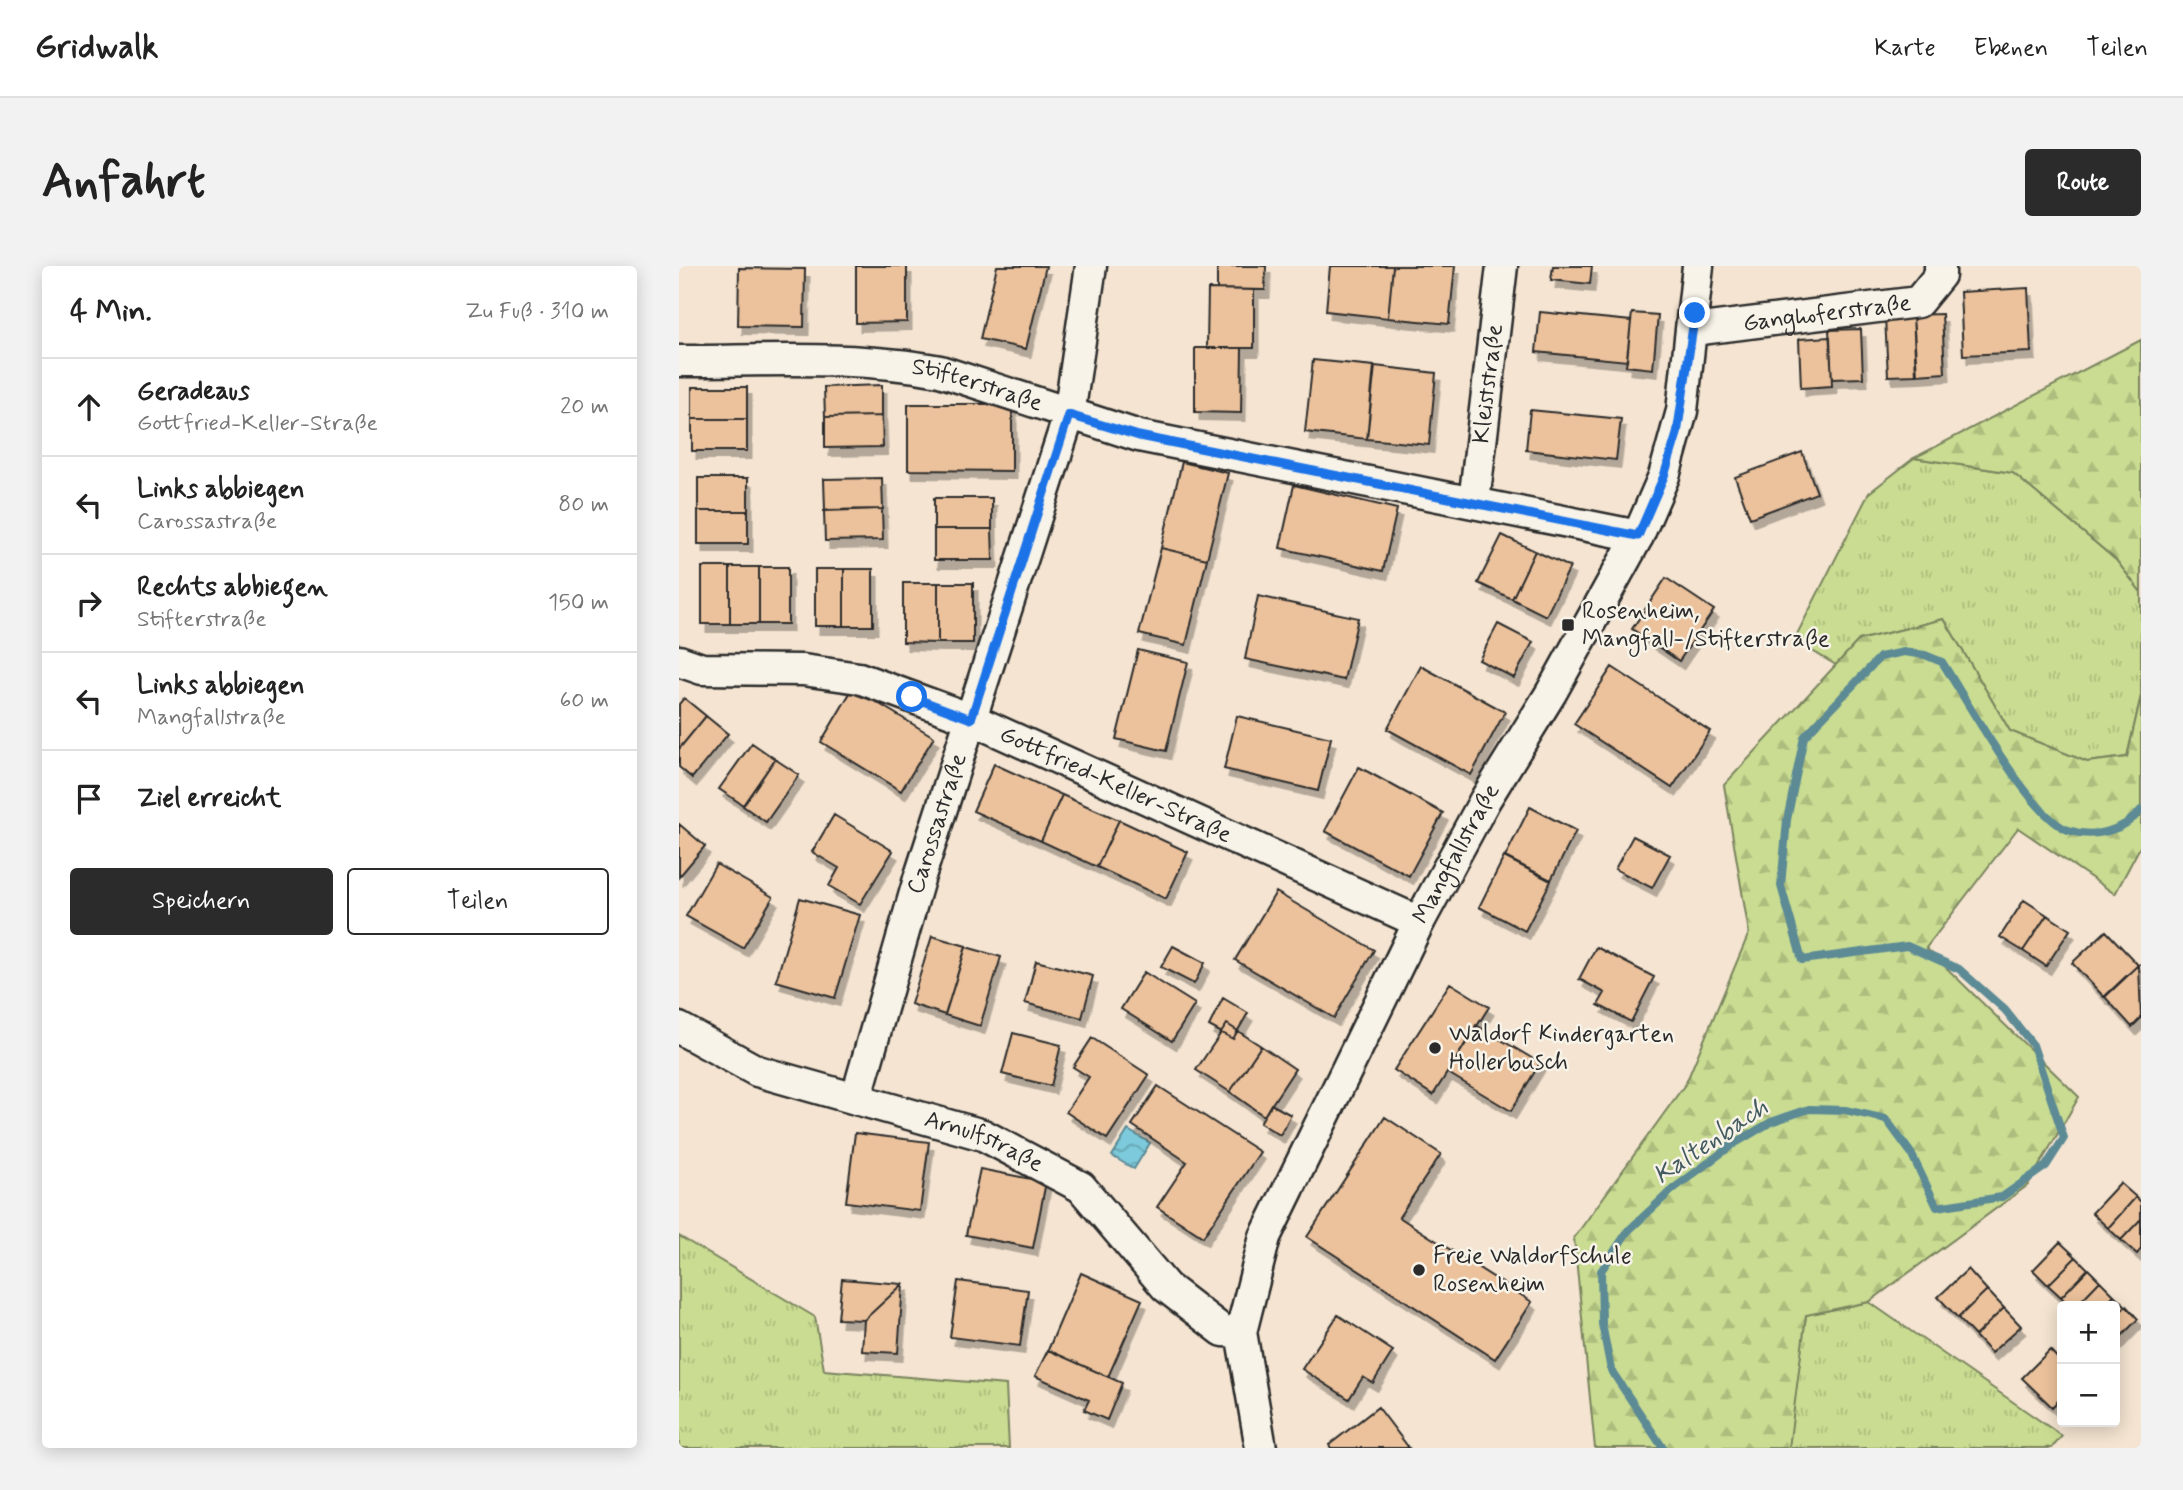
<!DOCTYPE html>
<html lang="de">
<meta charset="utf-8">
<style>
:root{--surface:#fff;--page:#f2f2f2;--text:#222;--muted:#767676;--line:#e0e0e0;--accent:#2b2b2b}
body{margin:0;font-family:Mynerve,sans-serif;background:var(--page);color:var(--text)}
.controls{position:absolute;right:21px;bottom:21px;display:grid;overflow:hidden;border-radius:7px;box-shadow:0 4px 18px #0003}
.controls button{width:63px;height:63px;display:grid;place-items:center;padding:0;border:0;border-bottom:2px solid var(--line);background:var(--surface);color:var(--text);font:35px sans-serif}
.stop{position:absolute;width:21px;height:21px;margin:-16px;border:5px solid #1a73e8;border-radius:50%;background:#fff}
.stop.end{background:#1a73e8;border-color:#fff;box-shadow:0 2px 7px #0008}
.list{margin:0;padding:0;list-style:none}
h2{display:flex;justify-content:space-between;align-items:center;height:91px;margin:0;padding:0 28px;font-size:30px}
h2 small{font-size:23px;font-weight:400;color:var(--muted)}
.list li{display:grid;grid-template-columns:46px 1fr auto;gap:21px;align-items:center;box-sizing:border-box;height:98px;padding:0 28px;border-top:2px solid var(--line)}
.list b{display:block;font-size:26px;white-space:nowrap}
.list p{margin:0;font-size:23px;white-space:nowrap;color:var(--muted)}
.list em{font-size:23px;font-style:normal;color:var(--muted)}
.actions{display:flex;gap:14px;padding:21px 28px}
.actions a{flex:1;padding:16px 0;border:2px solid var(--accent);border-radius:7px;text-align:center;font-size:24px;color:var(--accent)}
.actions .main{background:var(--accent);color:#fff}
.icon{flex:none;width:38px;height:38px;fill:none;stroke:currentColor;stroke-width:2;stroke-linecap:round;stroke-linejoin:round}
.map{position:relative;flex:none;width:1462px;height:1182px;overflow:hidden;border-radius:7px}
header{display:flex;align-items:center;gap:42px;box-sizing:border-box;height:98px;padding:0 35px;background:var(--surface);border-bottom:2px solid var(--line)}
header strong{font-size:33px}
nav{display:flex;gap:38px;margin-inline-start:auto;font-size:24px}
.intro{display:flex;align-items:center;justify-content:space-between;box-sizing:border-box;height:168px;padding:0 42px}
h1{margin:0;font-size:49px}
.button{padding:18px 32px;border-radius:7px;background:var(--accent);color:#fff;font-size:24px;font-weight:700}
main{display:flex;gap:42px;padding:0 42px}
aside{flex:1;background:var(--surface);border-radius:7px;box-shadow:0 4px 18px #0003}
.map>svg:first-child{display:block}
.grass{fill:url(#grass-tufts);stroke:#7a845e;stroke-width:2}
.forest{fill:url(#forest-firs);stroke:#7a845e;stroke-width:2}
.water{fill:url(#water-waves);stroke:#5c8a95;stroke-width:2}
.lines{fill:none;stroke-linecap:round;stroke-linejoin:round}
.stream{stroke:#5c8a95;stroke-width:8}
.building{fill:#ecc29c;stroke:#2b2b2b;stroke-width:2;filter:url(#shadow)}
.minor-casing{stroke:#2b2b2b;stroke-width:35}
.minor{stroke:#f7f3e8;stroke-width:30}
.route{stroke:#1a73e8;stroke-width:9}
.poi-dot{fill:#2b2b2b;stroke:#f7f3e8;stroke-width:2.5}
.labels{text-anchor:middle;dominant-baseline:central;stroke-width:5;stroke-linejoin:round;paint-order:stroke}
.street-label{font-size:24px;fill:#2b2b2b;stroke:#f7f3e8}
.poi-label{font-size:24px;fill:#2b2b2b;stroke:#f7f3e8;text-anchor:start}
.water-label{font-size:26px;font-style:italic;fill:#435b60;stroke:#f7f3e8}
</style>
<header>
<strong>Gridwalk</strong>
<nav><a>Karte</a><a>Ebenen</a><a>Teilen</a></nav>
</header>
<div class="intro"><h1>Anfahrt</h1><a class="button">Route</a></div>
<main>
<aside>
<h2>4 Min.<small>Zu Fuß · 310 m</small></h2>
<ul class="list">
<li><svg class="icon" aria-label="ahead" viewBox="0 0 24 24"><path d="M12 20V5M6 11l6-6 6 6"/></svg><div><b>Geradeaus</b><p>Gottfried-Keller-Straße</p></div><em>20 m</em></li>
<li><svg class="icon" aria-label="left" viewBox="0 0 24 24"><path d="M17 20v-9H6M10 6l-5 5 5 5"/></svg><div><b>Links abbiegen</b><p>Carossastraße</p></div><em>80 m</em></li>
<li><svg class="icon" aria-label="right" viewBox="0 0 24 24"><path d="M7 20v-9h11M14 6l5 5-5 5"/></svg><div><b>Rechts abbiegen</b><p>Stifterstraße</p></div><em>150 m</em></li>
<li><svg class="icon" aria-label="left" viewBox="0 0 24 24"><path d="M17 20v-9H6M10 6l-5 5 5 5"/></svg><div><b>Links abbiegen</b><p>Mangfallstraße</p></div><em>60 m</em></li>
<li><svg class="icon" aria-label="arrive" viewBox="0 0 24 24"><path d="M6 21V4h12l-3 4 3 4H6"/></svg><div><b>Ziel erreicht</b></div></li>
</ul>
<div class="actions"><a class="main">Speichern</a><a>Teilen</a></div>
</aside>
<div class="map">
<svg width="1462" height="1182" viewBox="0 0 1462 1182">
<defs>
<pattern id="grass-tufts" width="24" height="20" patternUnits="userSpaceOnUse" patternTransform="scale(1.75)"><rect width="24" height="20" fill="#c9dc91"/><path d="M3 7l-1-3M5 7V3M7 7l1-3M15 17l-1-3M17 17v-4M19 17l1-3" fill="none" stroke="#adbd7d"/></pattern>
<pattern id="forest-firs" width="22" height="20" patternUnits="userSpaceOnUse" patternTransform="scale(1.75)"><rect width="22" height="20" fill="#c9dc91"/><path d="M5 1l3.5 6h-7zM16 11l3.5 6h-7z" fill="#adbd7d"/></pattern>
<pattern id="water-waves" width="16" height="10" patternUnits="userSpaceOnUse" patternTransform="scale(1.75)"><rect width="16" height="10" fill="#7ccadb"/><path d="M0 5q4-4 8 0t8 0" fill="none" stroke="#66a4b2"/></pattern>
<filter id="shadow"><feDropShadow dx="4.5" dy="8" stdDeviation="0" flood-color="#0004"/></filter>
</defs>
<rect width="100%" height="100%" fill="#f4e4d1"/>
<filter id="ink" filterUnits="userSpaceOnUse"><feTurbulence type="fractalNoise" baseFrequency=".0143" numOctaves="2"/><feDisplacementMap in="SourceGraphic" scale="14" xChannelSelector="R" yChannelSelector="G"/><feConvolveMatrix kernelMatrix="1 2 1 2 8 2 1 2 1" color-interpolation-filters="sRGB"/></filter>
<g filter="url(#ink)">
<!-- grass -->
<path class="grass" d="M1235,192L1334,207L1437,294L1462,326V430L1448,491L1408,496L1331,465L1265,353L1180,374L1157,399L1115,374L1190,227Z
M0,970L136,1051L145,1104L327,1119L330,1182H0Z
M1190,1036L1383,1170L1373,1182H1109L1127,1049Z"/>
<!-- forest -->
<path class="forest" d="M1462,74V326L1437,294L1334,207L1235,192Z
M1265,353L1331,465L1408,496L1448,491L1462,430V579L1436,628L1339,562L1247,682L1400,831L1349,919L1190,1036L1127,1049L1110,1182H916L895,972L1007,817L1070,667L1045,519L1180,374Z"/>
<!-- water -->
<path class="water" d="M449,864L471,877L455,903L433,890Z"/>
<g class="lines">
<!-- stream -->
<path class="stream" d="M984,1182L932,1104L923,1058L922,1005L949,965L994,923L1053,879L1092,856L1130,843L1166,844L1207,853L1232,887L1258,941L1323,931L1367,900L1385,872L1354,779L1326,744L1280,703L1228,680L1123,694L1102,620L1108,554L1125,471L1201,391L1225,386L1246,389L1263,396C1287,433 1351,550 1389,564C1415,573 1445,565 1462,544"/>
</g>
<!-- building -->
<path class="building" d="M177,0H228V56L177,57Z
M318,0H367L347,83L301,73Z
M538,0H587L586,24L538,23Z
M651,0H714L709,52L647,45Z
M714,0H776L770,58L709,52Z
M874,0H913L911,18L872,14Z
M60,2L126,3L125,61L59,60Z
M1349,22L1352,86L1284,89L1281,26Z
M529,23L575,24V82H528Z
M861,46L952,55L948,95L857,86Z
M953,47L979,49L974,103L947,100Z
M1263,48L1266,107L1238,109L1234,49Z
M1234,49L1237,109L1209,110L1206,51Z
M1182,63L1184,112L1153,113L1150,64Z
M1151,71L1153,120L1122,122L1120,73Z
M516,82H563L562,147L516,146Z
M634,94L695,100L688,173L626,166Z
M696,100L757,107L750,179L688,173Z
M203,119V150L146,151L145,121Z
M13,121H68V153H13Z
M229,138H333V205L229,204Z
M851,144L942,153L937,194L847,184Z
M203,150L204,181L146,182V151Z
M13,153H68V185H13Z
M1123,186L1138,227L1071,252L1056,211Z
M503,196L549,207L528,293L482,282Z
M19,212H69V245H19Z
M203,212L204,243L146,244L145,213Z
M615,219L718,243L704,305L601,282Z
M255,232H313V263H255Z
M203,243L204,274L146,275L145,245Z
M19,245H69V278H19Z
M255,263H313L314,294H255Z
M823,269L856,285L833,333L799,317Z
M482,282L528,293L507,379L460,368Z
M856,285L891,301L867,350L833,333Z
M23,301H51V358H23Z
M51,301H80V358H51Z
M80,301H109V358H80Z
M136,303H165V360H136Z
M165,303H194V360H165Z
M987,312L1035,344L1000,395L953,363Z
M224,317H259V377L224,376Z
M259,317H294V377H259Z
M579,330L679,352L665,414L566,393Z
M819,358L854,376L835,412L800,394Z
M459,384L509,396L487,485L437,473Z
M742,400L826,446L792,509L708,463Z
M933,401L1031,465L993,522L895,458Z
M174,422L255,471L222,525L142,476Z
M5,432L27,450L0,483V438Z
M27,450L49,468L13,512L0,501V483Z
M558,450L652,472L639,525L545,503Z
M73,477L96,493L64,539L40,523Z
M96,493L120,509L87,556L64,540Z
M315,498L383,529L362,575L294,545Z
M680,501L764,547L730,610L646,565Z
M383,529L440,554L418,601L362,575Z
M851,541L897,565L872,614L826,591Z
M155,549L214,585L181,638L150,620L160,602L133,586Z
M440,554L509,586L487,633L418,601Z
M0,558L26,580L0,611Z
M954,570L991,589L973,622L936,603Z
M825,591L872,615L846,665L800,641Z
M37,598L94,631L64,682L7,650Z
M597,626L695,684L655,752L556,694Z
M121,632L181,649L156,732L97,715Z
M1345,634L1368,649L1344,685L1321,671Z
M1368,649L1391,664L1367,700L1344,685Z
M1427,665L1459,699L1425,731L1393,697Z
M253,670L287,680L266,749L232,738Z
M494,680L526,697L515,718L482,701Z
M287,681L322,691L301,760L266,749Z
M917,681L975,711L952,756L919,739L926,727L900,713Z
M357,695L414,710L403,752L346,737Z
M1460,699L1462,752L1453,761L1426,731Z
M465,706L516,738L493,775L442,743Z
M771,717L810,741L754,829L715,804Z
M544,732L569,747L554,773L530,760Z
M548,758L582,780L551,826L517,804Z
M797,759L861,797L832,845L769,807Z
M334,767L382,779L372,820L323,808Z
M413,772L470,809L428,873L387,846L410,811L394,801Z
M582,780L616,803L585,850L551,826Z
M479,820L581,886L524,971L478,941L508,896L453,859Z
M592,838L612,849L601,869L581,857Z
M706,851L762,888L720,951L853,1036L816,1093L628,971Z
M176,867L250,876L241,945L167,936Z
M301,903L367,916L354,982L287,969Z
M1441,917L1457,931L1429,962L1413,947Z
M1457,931L1462,936V953L1442,974L1429,962Z
M1462,953V983L1458,988L1442,974Z
M1381,976L1397,991L1369,1019L1354,1004Z
M1397,991L1409,1003L1382,1031L1369,1019Z
M1289,1003L1308,1024L1279,1052L1259,1031Z
M1409,1003L1421,1015L1397,1040H1391L1382,1031Z
M402,1007L463,1034L429,1111L369,1084Z
M163,1013L224,1018L185,1054L159,1053Z
M279,1015L349,1024L341,1080L271,1071Z
M1421,1015L1435,1029L1424,1040H1397Z
M224,1018L219,1087L183,1085L185,1054Z
M1308,1024L1325,1042L1296,1070L1279,1052Z
M1435,1029L1447,1040L1436,1051V1040H1424Z
M1447,1040L1459,1053L1436,1077V1051Z
M1325,1042L1342,1060L1312,1087L1296,1070Z
M659,1049L714,1085L694,1117L684,1111L670,1133L623,1103Z
M369,1084L443,1117L428,1154L405,1144L410,1134L356,1110Z
M1371,1084L1383,1097V1131L1373,1141L1343,1112Z
M699,1141L730,1182H652L650,1179Z"/>
<g class="lines">
<defs>
<g id="minor">
<path id="s1" d="M1014,64L1239,36L1261,9V0"/>
<path id="s2" d="M0,95C87,95 176,89 261,105L460,170L959,270"/>
<path id="s3" d="M795,236L823,0"/>
<path id="s4" d="M0,395L23,403L124,404L180,412L292,453L740,656"/>
<path id="s5" d="M0,762L78,805L304,869L402,921L487,1021L544,1065L562,1066"/>
<path id="s6" d="M177,833L240,613L390,149L412,0"/>
<path id="s7" d="M582,1182L562,1066L586,971L740,656L806,534L872,427L959,270L985,210L1003,145L1019,0"/>
</g>
</defs>
<!-- minor casing -->
<use href="#minor" class="minor-casing"/>
<!-- minor -->
<use href="#minor" class="minor"/>
</g>
</g>
<g class="lines" filter="url(#ink)">
<!-- route -->
<path class="route" d="M233,431L292,453L390,149L460,170L959,270L985,210L998,168L1016,47"/>
</g>
<!-- markers -->
<g class="poi-dot">
<rect x="882" y="352" width="14" height="14" rx="3.5"/>
<circle cx="756" cy="782" r="7"/>
<circle cx="740" cy="1004" r="7"/>
</g>
<g class="labels">
<!-- street labels -->
<g class="street-label">
<text stroke="none"><textPath href="#s1" startOffset="135">Ganghoferstraße</textPath></text>
<text stroke="none"><textPath href="#s3" startOffset="119">Kleiststraße</textPath></text>
<text stroke="none"><textPath href="#s2" startOffset="301">Stifterstraße</textPath></text>
<text stroke="none"><textPath href="#s4" startOffset="460">Gottfried-Keller-Straße</textPath></text>
<text stroke="none"><textPath href="#s6" startOffset="287">Carossastraße</textPath></text>
<text stroke="none"><textPath href="#s7" startOffset="644">Mangfallstraße</textPath></text>
<text stroke="none"><textPath href="#s5" startOffset="327">Arnulfstraße</textPath></text>
</g>
<!-- poi labels -->
<g class="poi-label">
<text x="903" y="345">Rosenheim,<tspan x="903" dy="28">Mangfall-/Stifterstraße</tspan></text>
<text x="770" y="768">Waldorf Kindergarten<tspan x="770" dy="28">Hollerbusch</tspan></text>
<text x="754" y="990">Freie Waldorfschule<tspan x="754" dy="28">Rosenheim</tspan></text>
</g>
<!-- water labels -->
<g class="water-label">
<text transform="translate(1032 876) rotate(-34)">Kaltenbach</text>
</g>
</g>
</svg>
<div class="controls">
<button>+</button>
<button>−</button>
</div>
<div class="stop" style="left:233px;top:431px"></div>
<div class="stop end" style="left:1016px;top:47px"></div>
</div>
</main>
